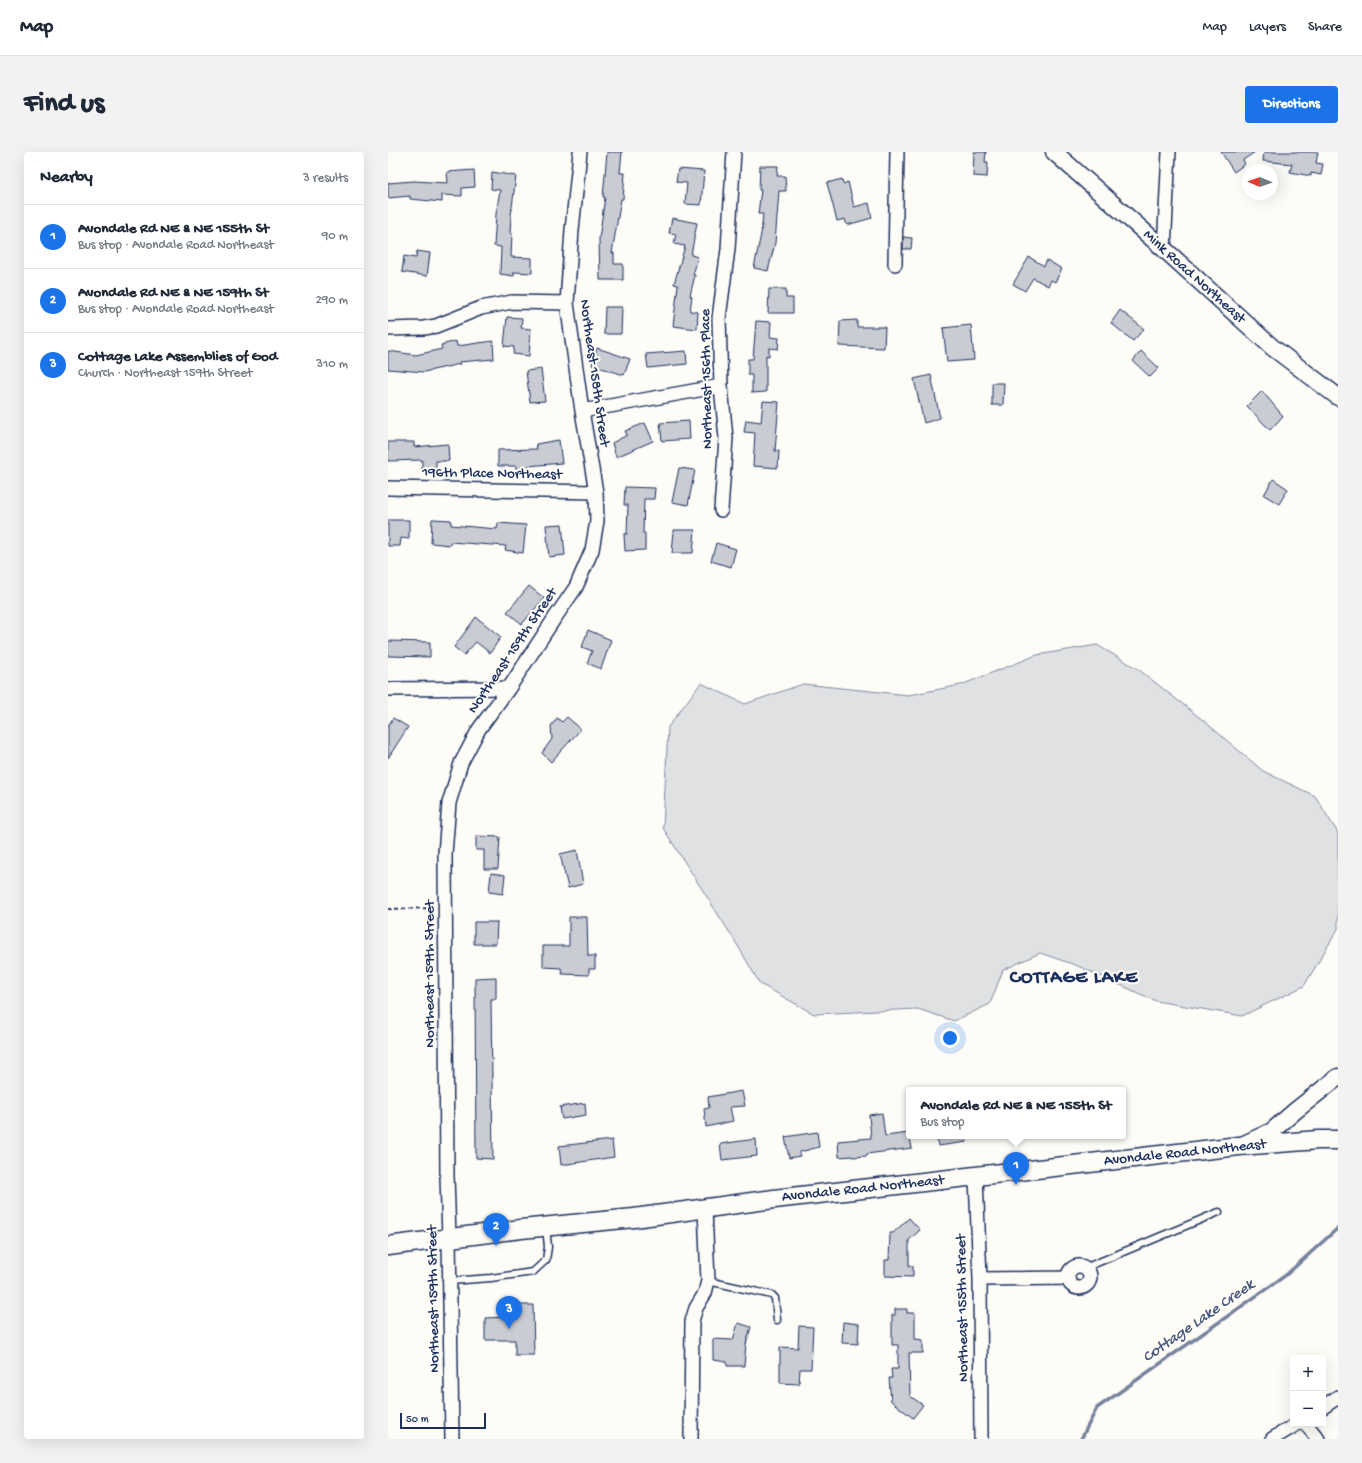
<!DOCTYPE html>
<meta charset="utf-8">
<style>
:root{--surface:#fff;--page:#f2f2f3;--text:#1f2937;--muted:#747a83;--line:#e0e1e3;--accent:#1a73e8}
body{margin:0;font-family:"Gochi Hand",sans-serif;background:var(--page);color:var(--text)}
.controls{position:absolute;right:12px;bottom:12px;display:grid;overflow:hidden;border-radius:4px;box-shadow:0 4px 16px #0002}
.controls button{width:36px;height:36px;display:grid;place-items:center;padding:0;border:0;border-bottom:1px solid var(--line);background:var(--surface);color:var(--text);font:20px sans-serif}
.compass{position:absolute;left:854px;top:12px;width:36px;height:36px;border-radius:50%;background:var(--surface);box-shadow:0 4px 16px #0002;rotate:272deg}
.scale{position:absolute;left:12px;bottom:10px;width:86px;box-sizing:border-box;padding-left:4px;border:2px solid #1b2f5e;border-top:0;font-size:11px;line-height:14px;white-space:nowrap;color:#1b2f5e;-webkit-text-stroke:3px #fdfcf7;paint-order:stroke}
.you{position:absolute;left:562px;top:886px;width:14px;height:14px;margin:-10px;border:3px solid #fff;border-radius:50%;background:#1a73e8;box-shadow:0 0 0 6px #1a73e833}
.badge{display:grid;place-items:center;width:26px;height:26px;border-radius:50%;background:var(--accent);color:#fff;font-size:13px;font-weight:700}
.pin{position:absolute;translate:-50% -33px;filter:drop-shadow(0 1px 2px #0008)}
.pin::after{content:'';position:absolute;top:21px;width:14px;height:12px;background:inherit;clip-path:polygon(0 0,100% 0,50% 100%)}
.popup{position:absolute;left:518px;top:935px;width:220px;height:52px;box-sizing:border-box;display:grid;place-content:center;border-radius:4px;background:var(--surface);filter:drop-shadow(0 1px 3px #0005);font-size:13px;white-space:nowrap;color:var(--muted)}
.popup b{font-size:15px;color:var(--text)}
.popup::after{content:'';position:absolute;left:50%;top:100%;margin-left:-8px;border:8px solid transparent;border-top-color:var(--surface)}
.list{margin:0;padding:0;list-style:none}
h2{display:flex;justify-content:space-between;align-items:center;height:52px;margin:0;padding:0 16px;font-size:17px}
h2 small{font-size:13px;font-weight:400;color:var(--muted)}
.list li{display:grid;grid-template-columns:26px 1fr auto;gap:12px;align-items:center;box-sizing:border-box;height:64px;padding:0 16px;border-top:1px solid var(--line)}
.list b{display:block;font-size:15px;white-space:nowrap}
.list p{margin:0;font-size:13px;white-space:nowrap;color:var(--muted)}
.list em{font-size:13px;font-style:normal;color:var(--muted)}
.map{position:relative;flex:none;width:950px;height:1287px;overflow:hidden;border-radius:4px}
header{display:flex;align-items:center;gap:24px;box-sizing:border-box;height:56px;padding:0 20px;background:var(--surface);border-bottom:1px solid var(--line)}
header strong{font-size:19px}
nav{display:flex;gap:22px;margin-inline-start:auto;font-size:14px}
.intro{display:flex;align-items:center;justify-content:space-between;box-sizing:border-box;height:96px;padding:0 24px}
h1{margin:0;font-size:28px}
.button{padding:10px 18px;border-radius:4px;background:var(--accent);color:#fff;font-size:14px;font-weight:700}
main{display:flex;gap:24px;padding:0 24px}
aside{flex:1;background:var(--surface);border-radius:4px;box-shadow:0 4px 16px #0002}
.map>svg:first-child{display:block}
.green{fill:#e0e1e3;stroke:#7e88a0}
.lines{fill:none;stroke-linecap:round;stroke-linejoin:round}
.stream{stroke:#76819c;stroke-width:3.5}
.building{fill:#c9ccd3;stroke:#1b2f5e}
.service-casing{stroke:#1b2f5e;stroke-width:9}
.minor-casing{stroke:#1b2f5e;stroke-width:16}
.tertiary-casing{stroke:#1b2f5e;stroke-width:19}
.secondary-casing{stroke:#1b2f5e;stroke-width:21}
.path{stroke:#1b2f5e;stroke-width:2;stroke-dasharray:4 3;stroke-linecap:butt}
.service{stroke:#fdfcf7;stroke-width:6}
.minor{stroke:#fdfcf7;stroke-width:13}
.tertiary{stroke:#fdfcf7;stroke-width:16}
.secondary{stroke:#fdfcf7;stroke-width:18}
.labels{text-anchor:middle;dominant-baseline:central;stroke-width:4;stroke-linejoin:round;paint-order:stroke}
.street-label{font-size:15px;fill:#1b2f5e;stroke:#fdfcf7}
.water-label{font-size:16px;font-style:italic;fill:#49587d;stroke:#fdfcf7}
.district-label{font-size:19px;font-weight:bold;letter-spacing:1px;fill:#1b2f5e;stroke:#fdfcf7}
</style>
<header>
<strong>Map</strong>
<nav><a>Map</a><a>Layers</a><a>Share</a></nav>
</header>
<div class="intro"><h1>Find us</h1><a class="button">Directions</a></div>
<main>
<aside>
<h2>Nearby<small>3 results</small></h2>
<ul class="list">
<li><span class="badge">1</span><div><b>Avondale Rd NE &amp; NE 155th St</b><p>Bus stop · Avondale Road Northeast</p></div><em>90 m</em></li>
<li><span class="badge">2</span><div><b>Avondale Rd NE &amp; NE 159th St</b><p>Bus stop · Avondale Road Northeast</p></div><em>290 m</em></li>
<li><span class="badge">3</span><div><b>Cottage Lake Assemblies of God</b><p>Church · Northeast 159th Street</p></div><em>310 m</em></li>
</ul>
</aside>
<div class="map">
<svg width="950" height="1287" viewBox="0 0 950 1287">
<rect width="100%" height="100%" fill="#fdfcf7"/>
<filter id="ink" filterUnits="userSpaceOnUse"><feTurbulence type="fractalNoise" baseFrequency=".025" numOctaves="2"/><feDisplacementMap in="SourceGraphic" scale="8" xChannelSelector="R" yChannelSelector="G"/><feConvolveMatrix kernelMatrix="1 2 1 2 8 2 1 2 1" color-interpolation-filters="sRGB"/></filter>
<g filter="url(#ink)">
<!-- green -->
<path class="green" d="M709,493L750,517L816,569L875,619L927,644L950,681V777L916,834L854,864L768,849L690,814L652,801L615,818L602,852L566,869L530,857L426,862L372,832L347,789L275,676L280,575L313,531L357,552L415,532L521,543L573,533L649,503Z"/>
<g class="lines">
<!-- stream -->
<path class="stream" d="M693,1287L709,1256L898,1123L950,1076"/>
</g>
<!-- building -->
<path class="building" d="M219,0H234L232,21H237L235,47H233L224,101H226V112H235V128H212L211,87L217,45H215Z
M586,0H598L597,10H600L599,25L585,24Z
M833,0H867L855,8L857,12L846,20Z
M876,0H930L928,11L935,12L933,23L923,21V24L902,20L904,12L875,9Z
M372,14H390L389,24H397L398,39H391L387,91L380,119L366,116L373,82L375,62H370L373,38H371Z
M290,17L316,19L313,53L297,52L299,31L288,30Z
M86,18L87,35L74,36V44L54,43V50L22,47V44L0,46V31L26,29L60,31L59,20Z
M104,20L128,24L123,63L122,81H124L123,105L144,106V121L126,120V124L112,122L113,95L106,94L108,62L112,38L103,37Z
M454,27L455,32L460,30L466,55L481,51L484,66L459,73L457,67L449,69L439,31Z
M284,66L309,71L303,103L310,105L305,123H307L302,144L304,145L302,159L310,160L309,177L285,174L290,133L286,132L297,94L286,92L288,82L281,81Z
M515,85L524,86L523,97H515Z
M29,99L42,101L39,124L14,120L16,104L28,106Z
M641,105L656,114L659,108L674,117L667,130L663,128L660,134L645,126L637,139L625,132Z
M381,137H398V146H405V161H380Z
M217,155H234L233,182H216Z
M732,158L756,177L745,189L723,171Z
M119,165L134,166L133,176L143,177L141,204L125,202L126,195L116,194Z
M469,168V175H497L496,196L451,194L452,169Z
M368,169L383,170L382,185L391,186L390,197L381,196V204L378,203V240L364,241V223H360V207H365Z
M583,173L586,208L559,210L555,176Z
M68,189L69,194L105,189L106,207L71,210L72,212L36,220L0,217V199L28,203L54,197L53,193Z
M209,196L242,207L236,223L204,213Z
M298,199L299,212L260,216L258,202Z
M753,199L771,216L762,225L745,209Z
M153,217L157,249L142,250L138,219Z
M543,223L552,266L536,271L526,227Z
M604,231H616L615,253H604Z
M874,239L895,264L882,278L859,254Z
M375,249L391,250L387,299H391L390,316L365,314L367,281L356,280L358,268L373,270Z
M301,269L302,287L274,289L272,271Z
M257,271L265,289L228,305L224,291L239,283L237,279Z
M171,288L174,311L140,314V320H128V314H110V298L149,297L148,292Z
M0,290H26V295L60,292L61,309H48V319L34,321V308L0,309Z
M291,316L307,318L300,353L284,350Z
M885,327L900,337L891,352L876,343Z
M237,335L267,336L266,347H256L255,381H257V398L237,399L236,382H239L240,353H236Z
M44,367L63,368V373L109,377L110,371L138,373L135,401L117,398L118,394L62,390V393L43,391Z
M0,368H21V387L13,386L12,394H0Z
M174,372L177,403L161,405L158,373Z
M286,378H307L305,401H284Z
M328,391L348,397L343,415L323,409Z
M141,434L156,446L134,472L119,460Z
M88,465L113,485L102,501L88,490L76,503L66,495Z
M200,478L223,488L213,517L199,511L204,499L194,495Z
M0,489L42,490V505L0,504Z
M179,565L193,577L163,610L154,601L164,587L163,574L169,566L174,570Z
M5,566L20,575L0,606V574Z
M88,684L112,685L110,717H96V698H88Z
M189,698L195,732L180,736L172,702Z
M103,721L117,723L115,742L101,740Z
M181,765H199L200,804H207V817H201V823L174,822L173,816L155,815V794H181Z
M86,770H109L108,792H86Z
M108,825V847H103L105,1007L88,1006L87,826Z
M354,939L357,954L342,955L345,969L318,975L316,957L321,956L320,945Z
M197,951L198,963L174,967L172,955Z
M494,961L497,984L521,981L524,996L479,1002V1004L464,1005V1004L451,1005L450,989L483,986L481,963Z
M429,980L431,995L412,1000V1004L401,1006L397,985Z
M549,984H578L579,990L550,994Z
M368,987L369,1004L334,1008L332,992Z
M224,988L226,1005L173,1013L171,994Z
M521,1066L532,1078L521,1088V1114H525V1125L497,1124V1108H501L502,1081H505Z
M127,1153H145L146,1203H127V1188H97V1166L119,1165V1161H127Z
M507,1157H519V1161H527V1187L535,1188V1201H521L522,1244L535,1253L525,1266L503,1249L501,1226H504L503,1217H510V1193H504V1163H507Z
M455,1170L471,1172L470,1192L454,1191Z
M350,1171L363,1175L358,1192L356,1214H339V1210L325,1208V1187L345,1188Z
M411,1174L425,1175L423,1217H412L411,1232L392,1231V1195L410,1196Z"/>
<g class="lines">
<defs>
<path id="service" d="M699,1115L831,1060
M62,1129L103,1126L145,1120L158,1108L160,1095L158,1075
M320,1129L384,1143L387,1146L389,1168"/>
<path id="minor" d="M776,97L781,0
M507,112L509,0
M0,177L36,176L48,174L93,156L124,150L179,151
M194,259L333,234
M0,336L208,340
M333,358L338,286L333,234L331,166L340,97L346,0
M0,537L121,536
M588,1024L592,1127L593,1287
M680 1125a11 11 0 1 1 22 0a11 11 0 1 1-22 0Z
M592,1127L680,1126
M935,1255L950,1245
M918,1272L930,1287
M64,1287L61,1086L59,1024L57,702L61,651L73,611L91,577L121,536L166,467L188,435L204,398L209,369L208,340L194,259L179,151L184,78L192,0
M303,1287L304,1169L308,1156L317,1141L320,1129L317,1057
M884,1287L909,1272"/>
<path id="tertiary" d="M666,0L776,97L884,195L950,245
M856,992L884,979L907,959L950,925"/>
<path id="secondary" d="M0,1094L133,1077L246,1066L386,1047L851,994L931,988H950"/>
</defs>
<!-- service casing -->
<use href="#service" class="service-casing"/>
<!-- minor casing -->
<use href="#minor" class="minor-casing"/>
<!-- tertiary casing -->
<use href="#tertiary" class="tertiary-casing"/>
<!-- secondary casing -->
<use href="#secondary" class="secondary-casing"/>
<!-- path -->
<path class="path" d="M0,757L45,756"/>
<!-- service -->
<use href="#service" class="service"/>
<!-- minor -->
<use href="#minor" class="minor"/>
<!-- tertiary -->
<use href="#tertiary" class="tertiary"/>
<!-- secondary -->
<use href="#secondary" class="secondary"/>
</g>
</g>
<g class="labels">
<!-- street labels -->
<g class="street-label">
<text transform="translate(806 125) rotate(42)">Mink Road Northeast</text>
<text transform="translate(206 221) rotate(82)">Northeast 158th Street</text>
<text transform="translate(319 227) rotate(-91)">Northeast 156th Place</text>
<text transform="translate(104 322) rotate(1)">196th Place Northeast</text>
<text transform="translate(125 499) rotate(-56)">Northeast 159th Street</text>
<text transform="translate(42 822) rotate(-90)">Northeast 159th Street</text>
<text transform="translate(797 1001) rotate(-6)">Avondale Road Northeast</text>
<text transform="translate(475 1037) rotate(-6)">Avondale Road Northeast</text>
<text transform="translate(46 1147) rotate(-91)">Northeast 159th Street</text>
<text transform="translate(575 1156) rotate(-91)">Northeast 155th Street</text>
</g>
<!-- water labels -->
<g class="water-label">
<text transform="translate(811 1170) rotate(-35)">Cottage Lake Creek</text>
</g>
<!-- district labels -->
<g class="district-label">
<text x="686" y="826">COTTAGE LAKE</text>
</g>
</g>
</svg>
<div class="controls">
<button>+</button>
<button>−</button>
</div>
<svg class="compass" viewBox="-18 -18 36 36"><path d="M0-13l5 13h-10z" fill="#e53935"/><path d="M0 13l5-13h-10z" fill="#747a83"/></svg>
<div class="scale">50 m</div>
<div class="you"></div>
<div class="pin badge" style="left:628px;top:1033px">1</div>
<div class="popup"><b>Avondale Rd NE &amp; NE 155th St</b>Bus stop</div>
<div class="pin badge" style="left:108px;top:1094px">2</div>
<div class="pin badge" style="left:121px;top:1177px">3</div>
</div>
</main>
